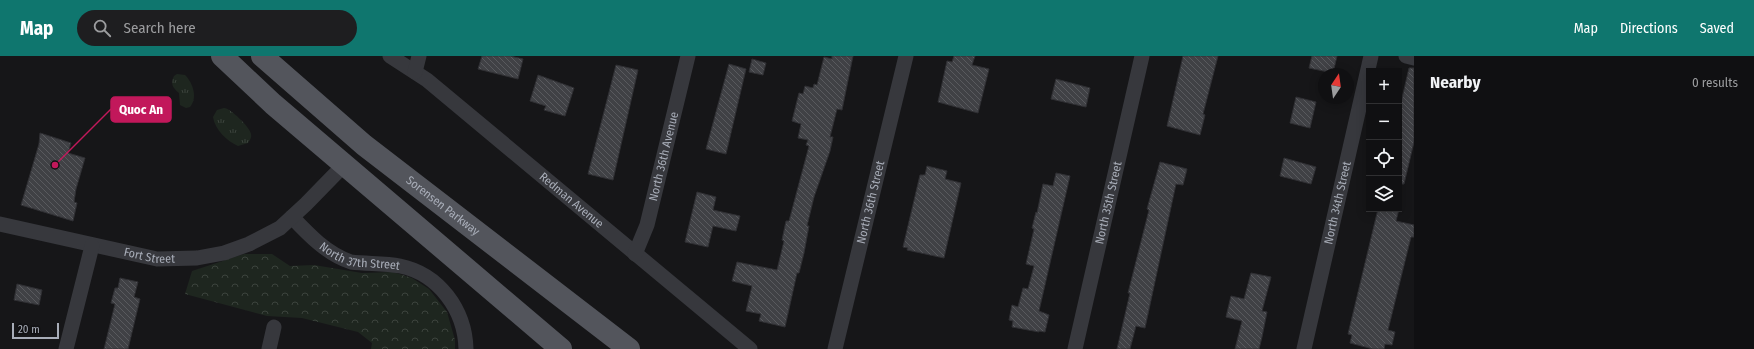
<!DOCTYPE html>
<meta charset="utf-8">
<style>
:root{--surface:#101012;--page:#1e1e20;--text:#f1f3f6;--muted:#9c9d9f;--line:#303032;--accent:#0f766e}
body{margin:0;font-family:"Fira Sans Condensed",sans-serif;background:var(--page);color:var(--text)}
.controls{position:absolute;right:12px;top:12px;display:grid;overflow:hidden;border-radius:0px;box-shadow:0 2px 10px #0003}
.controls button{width:36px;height:36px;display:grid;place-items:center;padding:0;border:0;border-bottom:1px solid var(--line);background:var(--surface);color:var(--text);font:20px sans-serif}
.compass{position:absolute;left:1318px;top:12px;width:36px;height:36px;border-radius:50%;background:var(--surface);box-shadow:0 2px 10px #0003;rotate:13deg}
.scale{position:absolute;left:12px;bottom:10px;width:47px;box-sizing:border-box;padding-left:4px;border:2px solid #a8adb8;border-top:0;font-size:11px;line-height:14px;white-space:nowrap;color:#a8adb8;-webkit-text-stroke:3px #111113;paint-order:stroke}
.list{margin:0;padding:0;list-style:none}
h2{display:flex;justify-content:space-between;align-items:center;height:52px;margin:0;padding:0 16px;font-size:17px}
h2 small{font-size:13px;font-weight:400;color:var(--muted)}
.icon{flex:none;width:22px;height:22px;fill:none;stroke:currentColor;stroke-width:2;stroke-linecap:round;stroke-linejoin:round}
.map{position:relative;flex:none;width:1414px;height:293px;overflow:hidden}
header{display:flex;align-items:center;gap:24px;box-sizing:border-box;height:56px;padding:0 20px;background:var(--accent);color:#fff}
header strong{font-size:19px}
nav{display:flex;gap:22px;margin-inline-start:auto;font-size:14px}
.search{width:280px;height:36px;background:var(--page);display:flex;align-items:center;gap:10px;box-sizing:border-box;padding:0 14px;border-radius:22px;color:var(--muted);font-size:15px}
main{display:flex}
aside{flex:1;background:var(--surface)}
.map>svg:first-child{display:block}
.grass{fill:url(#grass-tufts)}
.forest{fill:url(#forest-crowns)}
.building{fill:url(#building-back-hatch);stroke:#303034}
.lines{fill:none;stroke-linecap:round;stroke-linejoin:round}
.street{stroke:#37383d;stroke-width:15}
.primary{stroke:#53555c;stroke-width:22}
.labels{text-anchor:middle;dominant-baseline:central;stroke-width:4;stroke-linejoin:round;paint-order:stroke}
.street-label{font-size:12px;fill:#a8adb8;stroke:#111113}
.leader{fill:none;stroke:#c2185b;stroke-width:1.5}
.callout-dot{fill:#c2185b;stroke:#111113;stroke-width:1.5}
.callout{fill:#c2185b;stroke:#c2185b;stroke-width:1.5}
.callout-label{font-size:13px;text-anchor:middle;font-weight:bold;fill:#fff}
</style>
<header>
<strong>Map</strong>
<div class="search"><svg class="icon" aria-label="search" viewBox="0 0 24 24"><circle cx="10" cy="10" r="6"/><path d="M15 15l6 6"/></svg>Search here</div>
<nav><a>Map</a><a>Directions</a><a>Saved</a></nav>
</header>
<main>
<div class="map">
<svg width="1414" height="293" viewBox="0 0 1414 293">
<defs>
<pattern id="grass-tufts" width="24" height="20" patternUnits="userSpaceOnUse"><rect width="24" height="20" fill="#1e261f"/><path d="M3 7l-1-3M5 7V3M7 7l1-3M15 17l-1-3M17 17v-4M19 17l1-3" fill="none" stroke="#3c433d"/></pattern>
<pattern id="forest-crowns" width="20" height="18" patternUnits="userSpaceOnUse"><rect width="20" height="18" fill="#1e261f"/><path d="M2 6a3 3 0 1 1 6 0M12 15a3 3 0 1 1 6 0" fill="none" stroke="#3c433d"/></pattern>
<pattern id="building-back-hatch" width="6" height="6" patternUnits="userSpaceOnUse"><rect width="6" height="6" fill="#404145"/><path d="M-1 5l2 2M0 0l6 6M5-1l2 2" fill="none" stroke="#595a5e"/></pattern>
</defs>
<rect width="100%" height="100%" fill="#161618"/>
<!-- grass -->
<path class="grass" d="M177,18L185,19C193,27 198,42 190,51L186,52L180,49L179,37C173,32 170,28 174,20Z
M224,52C230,52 250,71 251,78C252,81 250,84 248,87L238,90C227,85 215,74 213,61L217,54Z"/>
<!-- forest -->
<path class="forest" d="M244,198H272L290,210L314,209L362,217L393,216L412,222L429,233L447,256L455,284V293H371L372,287L358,276L302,262L267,260L185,238L192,215Z"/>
<!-- building -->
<path class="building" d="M482,0H510L523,3L518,23L478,13Z
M832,0H853L842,54L837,53L830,81H833L830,95L814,141L807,170H809L804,197L799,217H797L785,271L759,265L761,258L746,255L752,230L732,225L737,206L777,214L784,185L782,184L786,165H789L809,90L806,89L808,84L798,82L801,68L792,65L799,37L803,38L805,30L813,32L814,28L817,29L824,1L832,3Z
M954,0H975L972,9L989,13L978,57L938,46L947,5L952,6Z
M1183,0H1218L1203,58L1205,59L1200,79L1167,70Z
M1312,0H1337L1333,17L1309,12Z
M752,3L766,7L763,19L749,16Z
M729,8L746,13L726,98L706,93Z
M616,9L638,14L613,124L588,118Z
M1409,12H1414V86L1404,128H1399V55Z
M538,19L574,32L565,60L544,54L546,50L530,45Z
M1056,23L1090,32L1086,51L1051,43Z
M1296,41L1316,46L1310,72L1290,67Z
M40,77L71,87L68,97L85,102L76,133L74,146L77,147L73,165L21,149L39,88Z
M1284,102L1316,111L1311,128L1280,120Z
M1160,106L1187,113L1183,129L1176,128L1145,272L1136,270L1130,293H1117L1130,237H1128L1149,154L1147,153Z
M927,110L947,115L945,123L961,127L944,202L907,194L908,192L903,191L920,119H925Z
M1056,117L1070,120L1039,255L1049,259L1045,276L1039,275V276L1012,271L1013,265L1009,264L1012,249L1018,251L1023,232L1028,233L1034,210L1026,208L1034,173L1032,172L1036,156L1037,157L1043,128L1053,130Z
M697,136L716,141L713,154L740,160L736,175L713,170L708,191L685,186Z
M1378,153H1399L1396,165L1414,169V181H1411L1388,274L1395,276L1392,289L1385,288L1384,293H1373L1350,287L1352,279L1348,278Z
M1251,217L1271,221L1262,255L1267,256L1262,281L1259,293H1235L1242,265L1226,261L1231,240L1244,243Z
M120,222L138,226L134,241L140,243L128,293H104L115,248L111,247L115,232H118Z
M17,228L42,234L39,249L14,244Z"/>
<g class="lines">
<!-- street -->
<g class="street">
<path id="s1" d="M390,0L427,24L750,293"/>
<path d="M1406,0L1414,2"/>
<path d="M415,16L419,0"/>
<path id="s2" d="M292,161C309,179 327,198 351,206C367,208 384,207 400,210C439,218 465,254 466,293"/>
<path id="s3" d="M0,168L157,203L197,202L224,197L249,188L280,172L306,148L345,108"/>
<path id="s4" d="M635,198L647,169L688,0"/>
<path d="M66,293L92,190"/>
<path d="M269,293L274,271"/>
<path id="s5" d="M835,293L906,0"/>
<path id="s6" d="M1075,293L1142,0"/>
<path id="s7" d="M1304,293L1371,0"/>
</g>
<!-- primary -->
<g class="primary">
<path d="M222,0L273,48L561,293"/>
<path id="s8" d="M262,0L364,89L629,293"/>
</g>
</g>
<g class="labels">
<!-- street labels -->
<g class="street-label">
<text stroke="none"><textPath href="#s4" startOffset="102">North 36th Avenue</textPath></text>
<text stroke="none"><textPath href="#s1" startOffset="232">Redman Avenue</textPath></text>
<text stroke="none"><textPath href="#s5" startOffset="151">North 36th Street</textPath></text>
<text stroke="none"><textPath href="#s6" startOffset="150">North 35th Street</textPath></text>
<text stroke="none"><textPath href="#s7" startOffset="150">North 34th Street</textPath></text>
<text stroke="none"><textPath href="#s8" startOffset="235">Sorensen Parkway</textPath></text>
<text stroke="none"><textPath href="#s2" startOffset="82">North 37th Street</textPath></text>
<text stroke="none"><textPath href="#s3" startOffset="153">Fort Street</textPath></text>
</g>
</g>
<!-- callouts -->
<path class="leader" d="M55 109L111 53"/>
<circle class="callout-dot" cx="55" cy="109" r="4"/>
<rect class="callout" x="111" y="41" width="60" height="25" rx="4"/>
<g class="callout-label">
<text x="141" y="58">Quoc An</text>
</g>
</svg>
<div class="controls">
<button>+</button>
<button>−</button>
<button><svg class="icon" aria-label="locate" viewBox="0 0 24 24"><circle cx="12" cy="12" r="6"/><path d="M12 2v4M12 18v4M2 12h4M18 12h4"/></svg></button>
<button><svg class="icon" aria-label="layers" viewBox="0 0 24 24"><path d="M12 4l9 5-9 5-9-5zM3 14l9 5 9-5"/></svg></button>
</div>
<svg class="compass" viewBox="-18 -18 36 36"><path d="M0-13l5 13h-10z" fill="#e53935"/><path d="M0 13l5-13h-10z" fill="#9c9d9f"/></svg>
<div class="scale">20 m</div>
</div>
<aside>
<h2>Nearby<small>0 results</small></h2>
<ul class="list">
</ul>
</aside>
</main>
